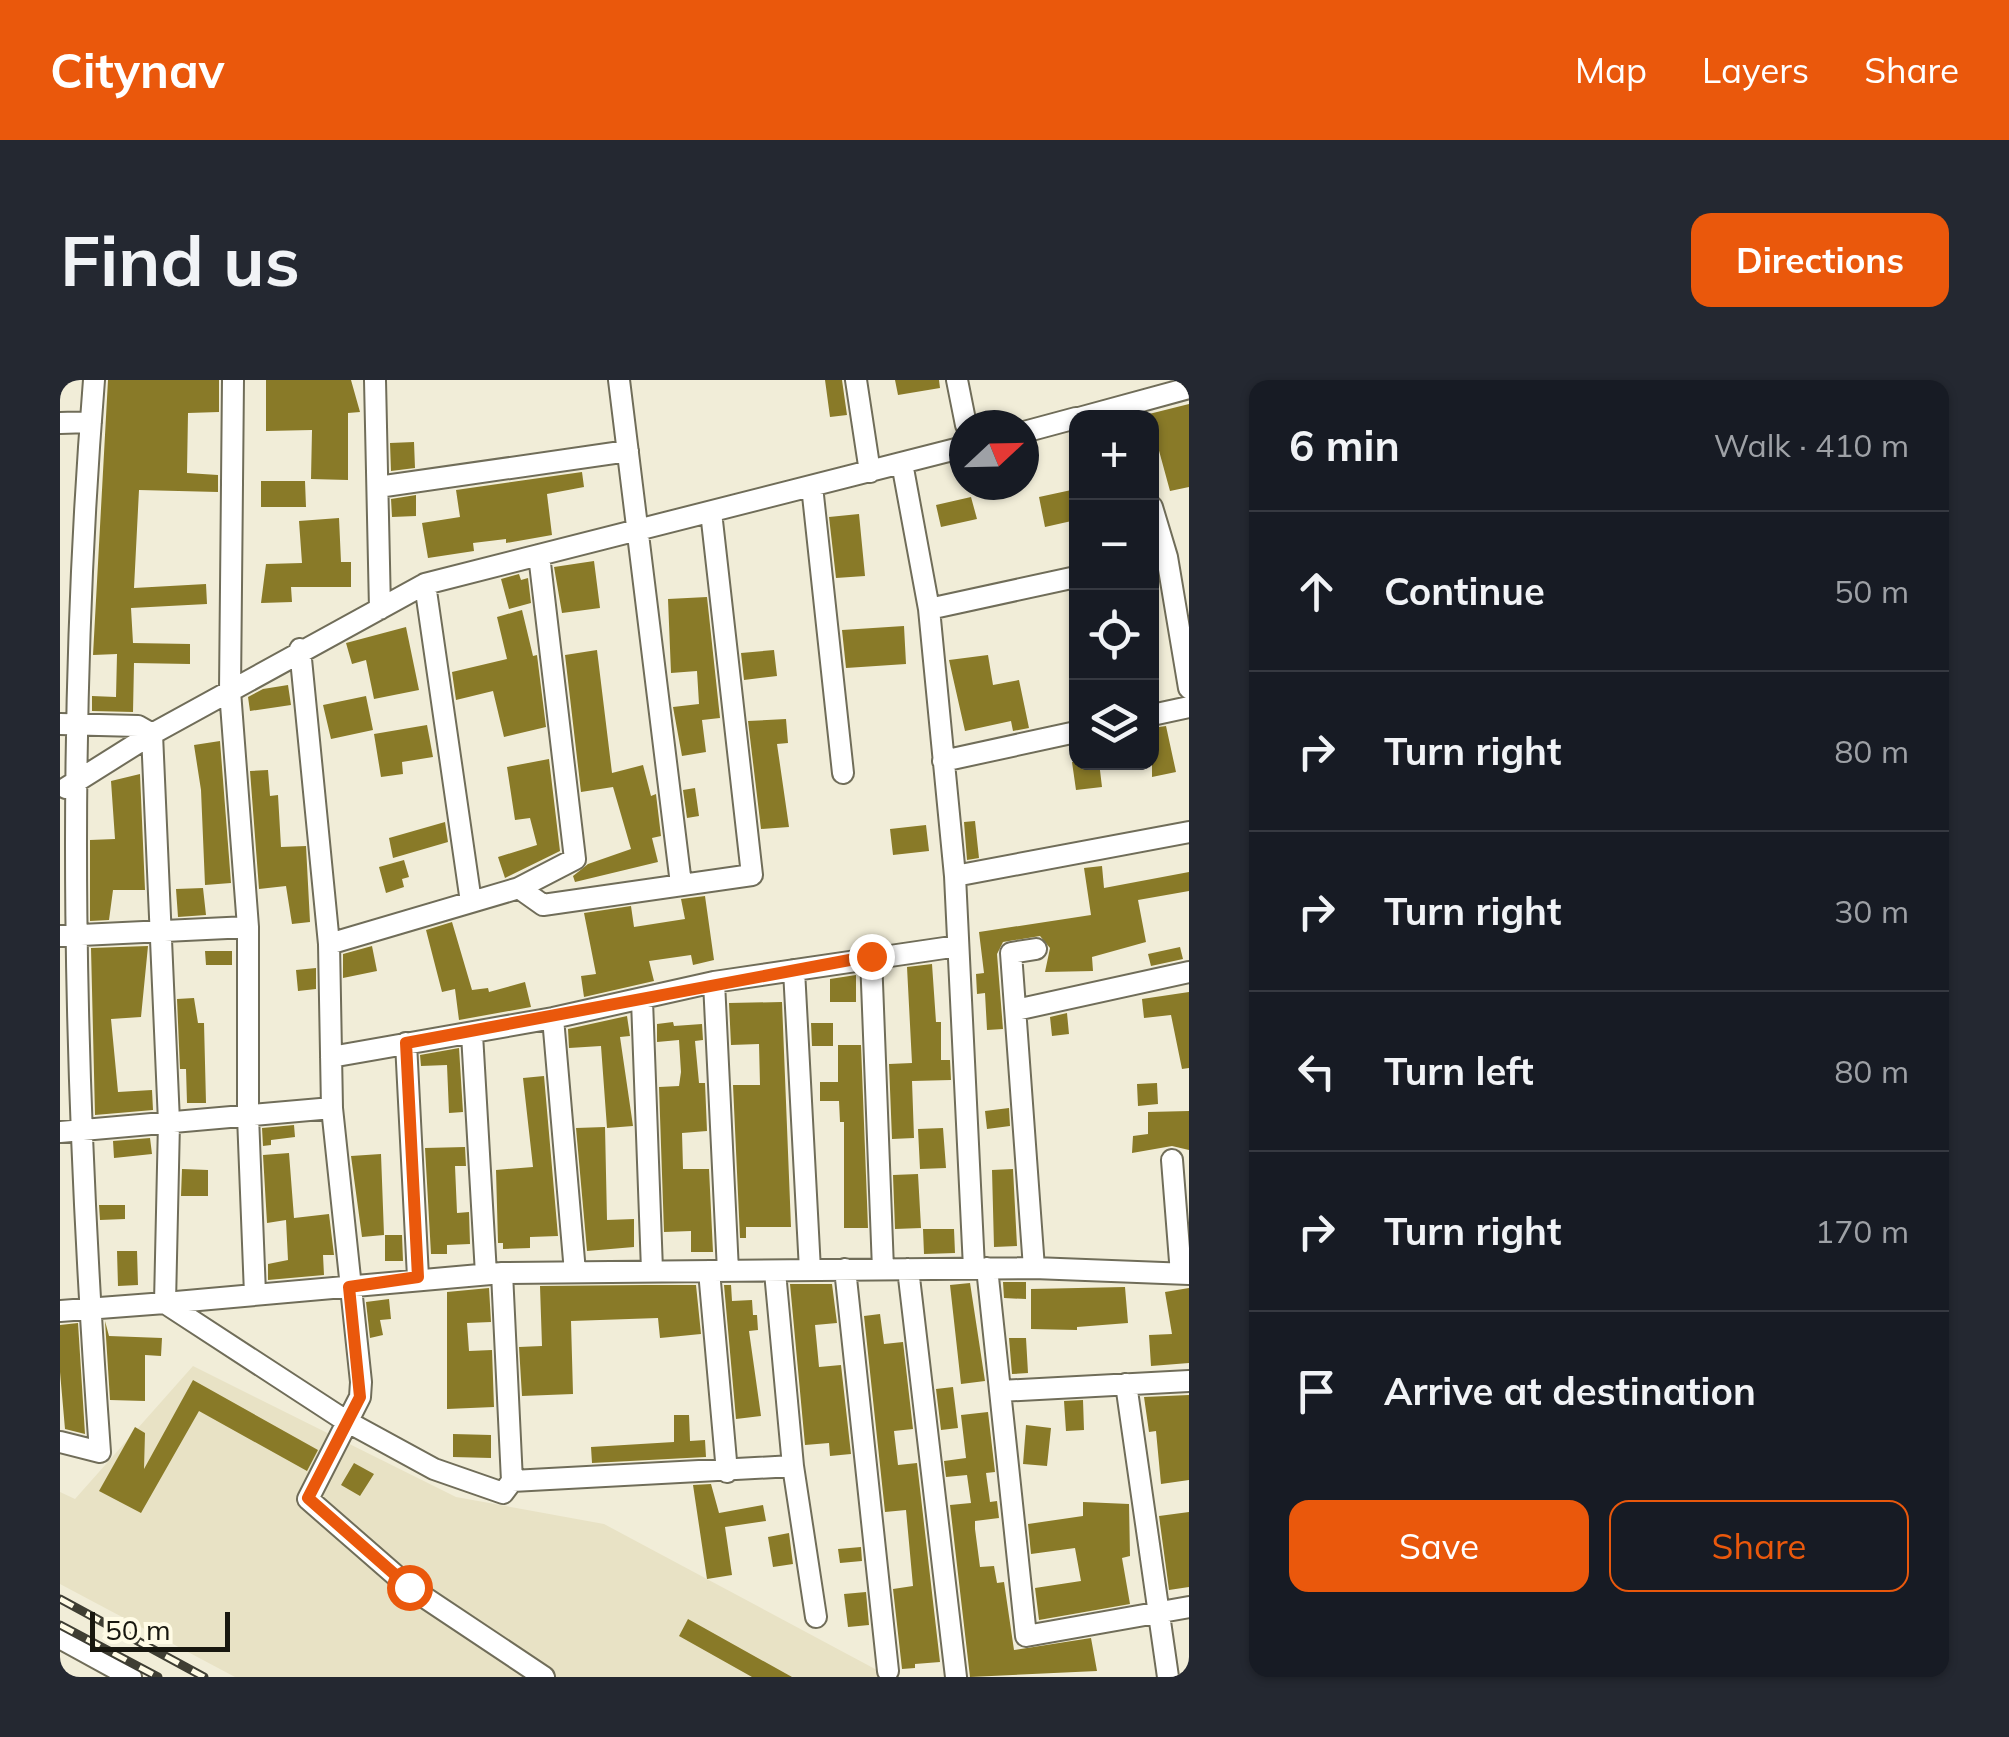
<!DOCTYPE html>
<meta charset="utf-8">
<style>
:root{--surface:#171b24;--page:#242831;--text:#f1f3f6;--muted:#9ea1a6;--line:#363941;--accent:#ea580c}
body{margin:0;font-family:Mulish,sans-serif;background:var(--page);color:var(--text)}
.controls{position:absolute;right:30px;top:30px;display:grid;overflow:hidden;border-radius:20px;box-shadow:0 2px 8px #0004}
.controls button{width:90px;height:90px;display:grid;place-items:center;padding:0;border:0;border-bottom:2px solid var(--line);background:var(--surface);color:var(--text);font:50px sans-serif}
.compass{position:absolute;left:889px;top:30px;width:90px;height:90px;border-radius:50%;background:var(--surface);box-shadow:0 2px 8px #0004;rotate:68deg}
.scale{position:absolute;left:30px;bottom:25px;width:140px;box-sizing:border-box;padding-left:10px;border:5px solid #18170f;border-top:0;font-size:28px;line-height:35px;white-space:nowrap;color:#18170f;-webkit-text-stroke:8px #fffbe5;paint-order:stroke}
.stop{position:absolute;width:30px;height:30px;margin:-22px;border:8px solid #ea580c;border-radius:50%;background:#fff}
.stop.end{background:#ea580c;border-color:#fff;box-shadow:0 2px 10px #0008}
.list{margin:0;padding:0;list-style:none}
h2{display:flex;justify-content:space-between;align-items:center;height:130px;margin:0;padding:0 40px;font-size:42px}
h2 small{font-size:32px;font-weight:400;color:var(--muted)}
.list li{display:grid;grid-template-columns:65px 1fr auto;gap:30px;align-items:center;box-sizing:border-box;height:160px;padding:0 40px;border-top:2px solid var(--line)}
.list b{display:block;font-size:38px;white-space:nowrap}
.list em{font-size:32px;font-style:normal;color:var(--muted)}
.actions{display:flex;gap:20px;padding:30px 40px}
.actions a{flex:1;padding:22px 0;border:2px solid var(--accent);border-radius:20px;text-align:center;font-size:35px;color:var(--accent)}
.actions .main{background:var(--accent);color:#fff}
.icon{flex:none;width:55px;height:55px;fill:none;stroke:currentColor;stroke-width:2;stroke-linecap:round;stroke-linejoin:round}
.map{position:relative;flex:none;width:1129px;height:1297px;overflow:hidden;border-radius:20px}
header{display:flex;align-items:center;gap:60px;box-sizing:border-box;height:140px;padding:0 50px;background:var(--accent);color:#fff}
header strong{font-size:48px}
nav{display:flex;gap:55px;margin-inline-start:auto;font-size:35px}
.intro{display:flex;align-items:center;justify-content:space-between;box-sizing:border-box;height:240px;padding:0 60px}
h1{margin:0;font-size:70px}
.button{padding:25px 45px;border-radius:20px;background:var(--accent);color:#fff;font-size:35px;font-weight:700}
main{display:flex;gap:60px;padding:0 60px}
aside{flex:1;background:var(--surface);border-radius:20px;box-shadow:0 2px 8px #0004}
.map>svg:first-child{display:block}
.built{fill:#e8e2c5}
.building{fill:#897a28}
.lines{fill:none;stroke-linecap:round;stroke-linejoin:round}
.street-casing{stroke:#706d59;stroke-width:24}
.street{stroke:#fff;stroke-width:20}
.rail-casing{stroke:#3f3e33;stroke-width:9}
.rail{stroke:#fffbe5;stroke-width:5;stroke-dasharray:15;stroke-linecap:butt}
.route{stroke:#ea580c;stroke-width:12}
</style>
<header>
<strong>Citynav</strong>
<nav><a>Map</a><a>Layers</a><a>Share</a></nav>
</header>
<div class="intro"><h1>Find us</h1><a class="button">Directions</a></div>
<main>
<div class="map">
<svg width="1129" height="1297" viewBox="0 0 1129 1297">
<rect width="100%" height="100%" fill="#f1edd8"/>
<!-- built -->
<path class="built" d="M133,986L396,1117L544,1144L830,1297H175L0,1204V1112L15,1119Z"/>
<!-- building -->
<path class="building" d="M48,0H159V32L128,33L127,93L158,95V112L79,110L74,208L146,204L147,224L71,228L73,263L130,264V284L74,283L73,332L32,331V316L56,317L57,274L33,275Z
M206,0H291L300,32L288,33V100L251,99L252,50L206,51Z
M765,0H782L787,35L770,37Z
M835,0H879L880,8L838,15Z
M1129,24V107L1110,111L1089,34Z
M354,62L355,88L331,91L330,63Z
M522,92L524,107L487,114L492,155L446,163V159L413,163L414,171L368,178L362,143L400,137L396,110Z
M201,101H245L246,127H201Z
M1016,109V140L985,147L979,117Z
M356,115V136L332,137L331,119Z
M911,117L917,139L881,147L876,125Z
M799,134L805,196L776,198L769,137Z
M279,138L281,182H291V207H231L232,222L201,223L206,184L242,183L239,141Z
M534,181L540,228L502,233L494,187Z
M459,194L461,200L468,198L471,223L449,229L441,199Z
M647,217L660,338L642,340L646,372L622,376L613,327L639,324L637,291L611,293L608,219Z
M462,230L473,276L477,275L486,347L444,357L433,311L396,320L392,292L447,279L437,237Z
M844,246L846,284L786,288L782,250Z
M346,247L359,310L314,319L306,280L292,284L286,263Z
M537,270L552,393L583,385L591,416L596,414L601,456L592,458L598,482L515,502L513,496L528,484L571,469L553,407L521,412L505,275Z
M714,270L717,296L684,300L681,273Z
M928,275L933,305L959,300L969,348L953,351L951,341L905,351L889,280Z
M228,305L231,325L190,331L188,317L203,309Z
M306,316L313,350L271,359L263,325Z
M726,339L728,363L717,364L729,447L701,449L688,341Z
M367,345L373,377L342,382L343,394L321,397L314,354Z
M1106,346L1116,392L1092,397V348Z
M160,361L171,503L145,505L141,410L134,365Z
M489,379L500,471L445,498L438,477L477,465L470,438L455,440L447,387Z
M1012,382H1039L1042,407L1016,410Z
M208,390L210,416L218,415L221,467L246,466L250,542L232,544L226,506L199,509L190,391Z
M80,394L85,510H53L49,540L30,541V460L55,459L51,401Z
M635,408L639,436L627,438L623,410Z
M915,441L919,478L907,480L904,442Z
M385,442L388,462L333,478L329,458Z
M866,445L869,471L833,475L830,449Z
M344,480L349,497L342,499L344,507L326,513L319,487Z
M1042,486L1044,508L1129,492V511L1078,520L1086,562L1032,577L1033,591L985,592L990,568L980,556L943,562L937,574L943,649L927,650L925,613L917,614L916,594L924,593L919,552L1031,535L1024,488Z
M143,508L146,535L118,537L116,509Z
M645,516L654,580L633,585L631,575L589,581L594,601L524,617L521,596L536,594L524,533L571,526L574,547L625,539L621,519Z
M392,542L412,610L428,608L429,612L465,602L471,627L399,640L395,609L382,612L366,550Z
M88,566L81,637L51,639L58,712L92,710L93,730L35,735L31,568Z
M312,566L317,591L283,598V574Z
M1120,567L1123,579L1091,586L1088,574Z
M145,571H172V585H146Z
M872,584L876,642H881V680H890L891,700L852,701L854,758L832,759L829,684L852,683L847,587Z
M256,588V609L238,611L236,590Z
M796,595V622H770V599Z
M1129,612V688L1122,689L1111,635L1084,638L1082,619Z
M134,618L138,643H144L146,723H127L126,689H120L117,619Z
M722,622L731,847H686V858H680L673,705H700L699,664L671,665L669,623Z
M1007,633L1009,654L992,656L990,637Z
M567,636L570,656L560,657L573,746L547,748L541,666L509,668L508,649Z
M613,642L614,646L642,644L643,660L635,661L639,703H645L647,751L622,753L623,789H649L653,872H631V851L604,852L599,707L619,706L621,692L619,660L597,662V644Z
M751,643H773V666H752Z
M778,665H801L808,848H784V742H780L779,721H760V702H778Z
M399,668L403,732L389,733L387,685L361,686L360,675Z
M484,696L498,856L470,857V868L443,869V863H438L436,790L473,787L463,698Z
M1097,703L1098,724L1078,726L1077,704Z
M949,728L950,746L927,749L925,731Z
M1129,731V770L1112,766L1072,773L1073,756L1088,754V732Z
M234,745L235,757L211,760V765L203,766L202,748Z
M545,747L547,840L574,839V867L527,871L516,748Z
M883,748L886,788L860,789L858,749Z
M90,758L92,774L54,778L53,761Z
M405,767L406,786H395L397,833L409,832L410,864L387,865V874H371L365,768Z
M229,773L234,838L269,834L274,875H263L264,895L208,900V884L228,880L226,840L207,843L203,775Z
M321,774L324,855L302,857L291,776Z
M122,789L148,790V816H121Z
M953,789L957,866L934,867L932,790Z
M858,794L861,848L835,849L833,795Z
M39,825H65V839L40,840Z
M863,849H894L895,873L864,874Z
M325,855H342L343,881H325Z
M57,871H77L78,905L58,906Z
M943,902H966V919L944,918Z
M910,903L925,1001L901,1004L890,905Z
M730,904H772L777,943L755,945L759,987L781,985L791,1074L770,1076L769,1063L745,1065Z
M585,905H636L641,954L600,958L598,938L511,941L513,1014L462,1016L459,967L482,966L480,906Z
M664,905H671L672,921L692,920L693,935H697L698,950L689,951L701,1036L676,1039Z
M1065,907L1068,943L1017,947V950L971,949V909Z
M429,908L431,942L407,943L409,971L432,970L434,1027L387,1029V912Z
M1129,908V983L1091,986L1089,955L1112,954L1105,912Z
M329,919L331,939L320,940L323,955L310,958L306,922Z
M820,934L824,964L843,962L853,1049L834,1051L838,1085L857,1083L880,1282L855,1284V1288L842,1289L833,1209L853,1206L846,1130L825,1132L804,936Z
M45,941L49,956L102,958L101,976L85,975V1021L50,1020Z
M18,943L25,1054L5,1049L0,992V945Z
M949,958H966L968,993L952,994Z
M133,1000L258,1070L247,1091L139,1031L81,1133L39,1111L75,1047L85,1053L84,1089Z
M893,1007L898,1048L881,1050L876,1009Z
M1129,1015V1100L1101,1104L1096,1051L1089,1052L1084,1017Z
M1023,1020L1024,1050L1006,1051L1004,1021Z
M928,1032L935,1092L926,1093L930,1122L937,1121L939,1138L915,1141V1149L920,1187L934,1186L937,1203L944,1202L954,1270L1031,1258L1037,1291L910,1297L890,1125L911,1123L907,1095L886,1097L884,1081L906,1078L901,1035Z
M614,1035H629L630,1061L645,1060L646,1077L532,1083L531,1067L614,1062Z
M966,1045L991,1048L987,1086L963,1084Z
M393,1054L431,1055V1078L393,1077Z
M294,1083L314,1094L300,1116L281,1105Z
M651,1104L659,1133L703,1125L706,1141L665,1147L672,1195L647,1199L633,1105Z
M1023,1122L1069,1124L1070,1176L1062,1178L1070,1224L979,1240L975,1208L1021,1201L1015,1168L971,1174L968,1144L1023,1136Z
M1129,1132V1207L1109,1210L1099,1136Z
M729,1153L733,1184L713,1187L708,1157Z
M801,1167L802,1181L780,1183L778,1169Z
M806,1212L809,1245L788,1247L784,1214Z
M628,1239L732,1297H692L619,1256Z"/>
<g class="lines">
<defs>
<path id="street" d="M173,0L170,311L188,547V736L195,914
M315,0L320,229
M559,0L621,504
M796,0L810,92
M897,0L906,45
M1019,38L1129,8
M0,43L31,42
M964,52L1016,38
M842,83L869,229L895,496L914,888
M752,106L783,393
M318,107L568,71
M1092,127L1107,177L1129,308
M365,204L411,522
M869,229L1016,197
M240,269L269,564L272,728L301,1002L300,1017L248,1119L349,1207L484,1297
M1092,335L1129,327
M0,344L78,346L92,354L109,742L105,923L442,893L974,888L1129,894
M883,381L1016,352
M6,408L92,354L365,204L904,67
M895,496L1129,452
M459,508L483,525L692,495L651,132
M0,556L188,547
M269,564L459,508L515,479L479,175
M811,577L823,889
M734,590L750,890
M654,602L668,891
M582,620L592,890
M956,630L1129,592
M493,638L515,892
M412,654L426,894
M346,663L358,897
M271,677L493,638L654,602L898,566
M0,752L272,728
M1112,780L1121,894
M927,888L966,1256L1129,1227
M974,888L951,573L976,569
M785,889L828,1291
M848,889L896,1297
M649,891L667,1092
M715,892L733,1086L756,1237
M0,931L105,923L286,1041L374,1089L443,1113L452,1101L442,893
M1066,1004L1108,1297
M940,1011L1129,1001
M0,1062L40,1072C14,714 5,358 34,0
M452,1101L733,1086
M0,1258L71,1297"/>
</defs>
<!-- street casing -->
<use href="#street" class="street-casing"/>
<!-- street -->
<use href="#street" class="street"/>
<defs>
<path id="rail" d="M0,1219L144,1297
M0,1245L98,1297"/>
</defs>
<!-- rail casing -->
<use href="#rail" class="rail-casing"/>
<!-- rail -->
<use href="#rail" class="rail"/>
</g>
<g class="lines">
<!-- route -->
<path class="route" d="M349,1207L248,1118L300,1017L289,907L358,897L346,663L811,576"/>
</g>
</svg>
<div class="controls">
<button>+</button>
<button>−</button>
<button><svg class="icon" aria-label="locate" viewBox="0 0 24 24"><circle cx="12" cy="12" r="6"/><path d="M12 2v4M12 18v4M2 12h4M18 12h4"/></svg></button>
<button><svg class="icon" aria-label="layers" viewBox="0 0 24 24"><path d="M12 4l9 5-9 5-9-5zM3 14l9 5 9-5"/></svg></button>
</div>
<svg class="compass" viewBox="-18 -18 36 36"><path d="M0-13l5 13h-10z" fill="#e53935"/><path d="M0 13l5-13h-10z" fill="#9ea1a6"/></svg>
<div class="scale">50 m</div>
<div class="stop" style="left:349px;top:1207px"></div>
<div class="stop end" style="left:811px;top:576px"></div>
</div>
<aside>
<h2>6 min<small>Walk · 410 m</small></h2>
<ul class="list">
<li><svg class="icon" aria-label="ahead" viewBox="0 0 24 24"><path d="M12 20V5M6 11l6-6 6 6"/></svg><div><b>Continue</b></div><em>50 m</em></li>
<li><svg class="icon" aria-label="right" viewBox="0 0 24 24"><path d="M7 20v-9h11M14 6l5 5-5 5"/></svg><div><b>Turn right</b></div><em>80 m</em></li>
<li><svg class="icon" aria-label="right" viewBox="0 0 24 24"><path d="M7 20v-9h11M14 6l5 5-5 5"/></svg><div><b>Turn right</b></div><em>30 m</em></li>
<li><svg class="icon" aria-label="left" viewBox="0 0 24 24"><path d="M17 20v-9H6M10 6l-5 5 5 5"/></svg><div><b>Turn left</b></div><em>80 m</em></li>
<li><svg class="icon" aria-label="right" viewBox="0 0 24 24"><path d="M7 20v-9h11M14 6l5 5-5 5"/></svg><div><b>Turn right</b></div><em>170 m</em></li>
<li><svg class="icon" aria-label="arrive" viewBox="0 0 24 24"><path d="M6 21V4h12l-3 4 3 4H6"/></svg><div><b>Arrive at destination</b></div></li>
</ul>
<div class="actions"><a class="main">Save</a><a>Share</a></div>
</aside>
</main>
